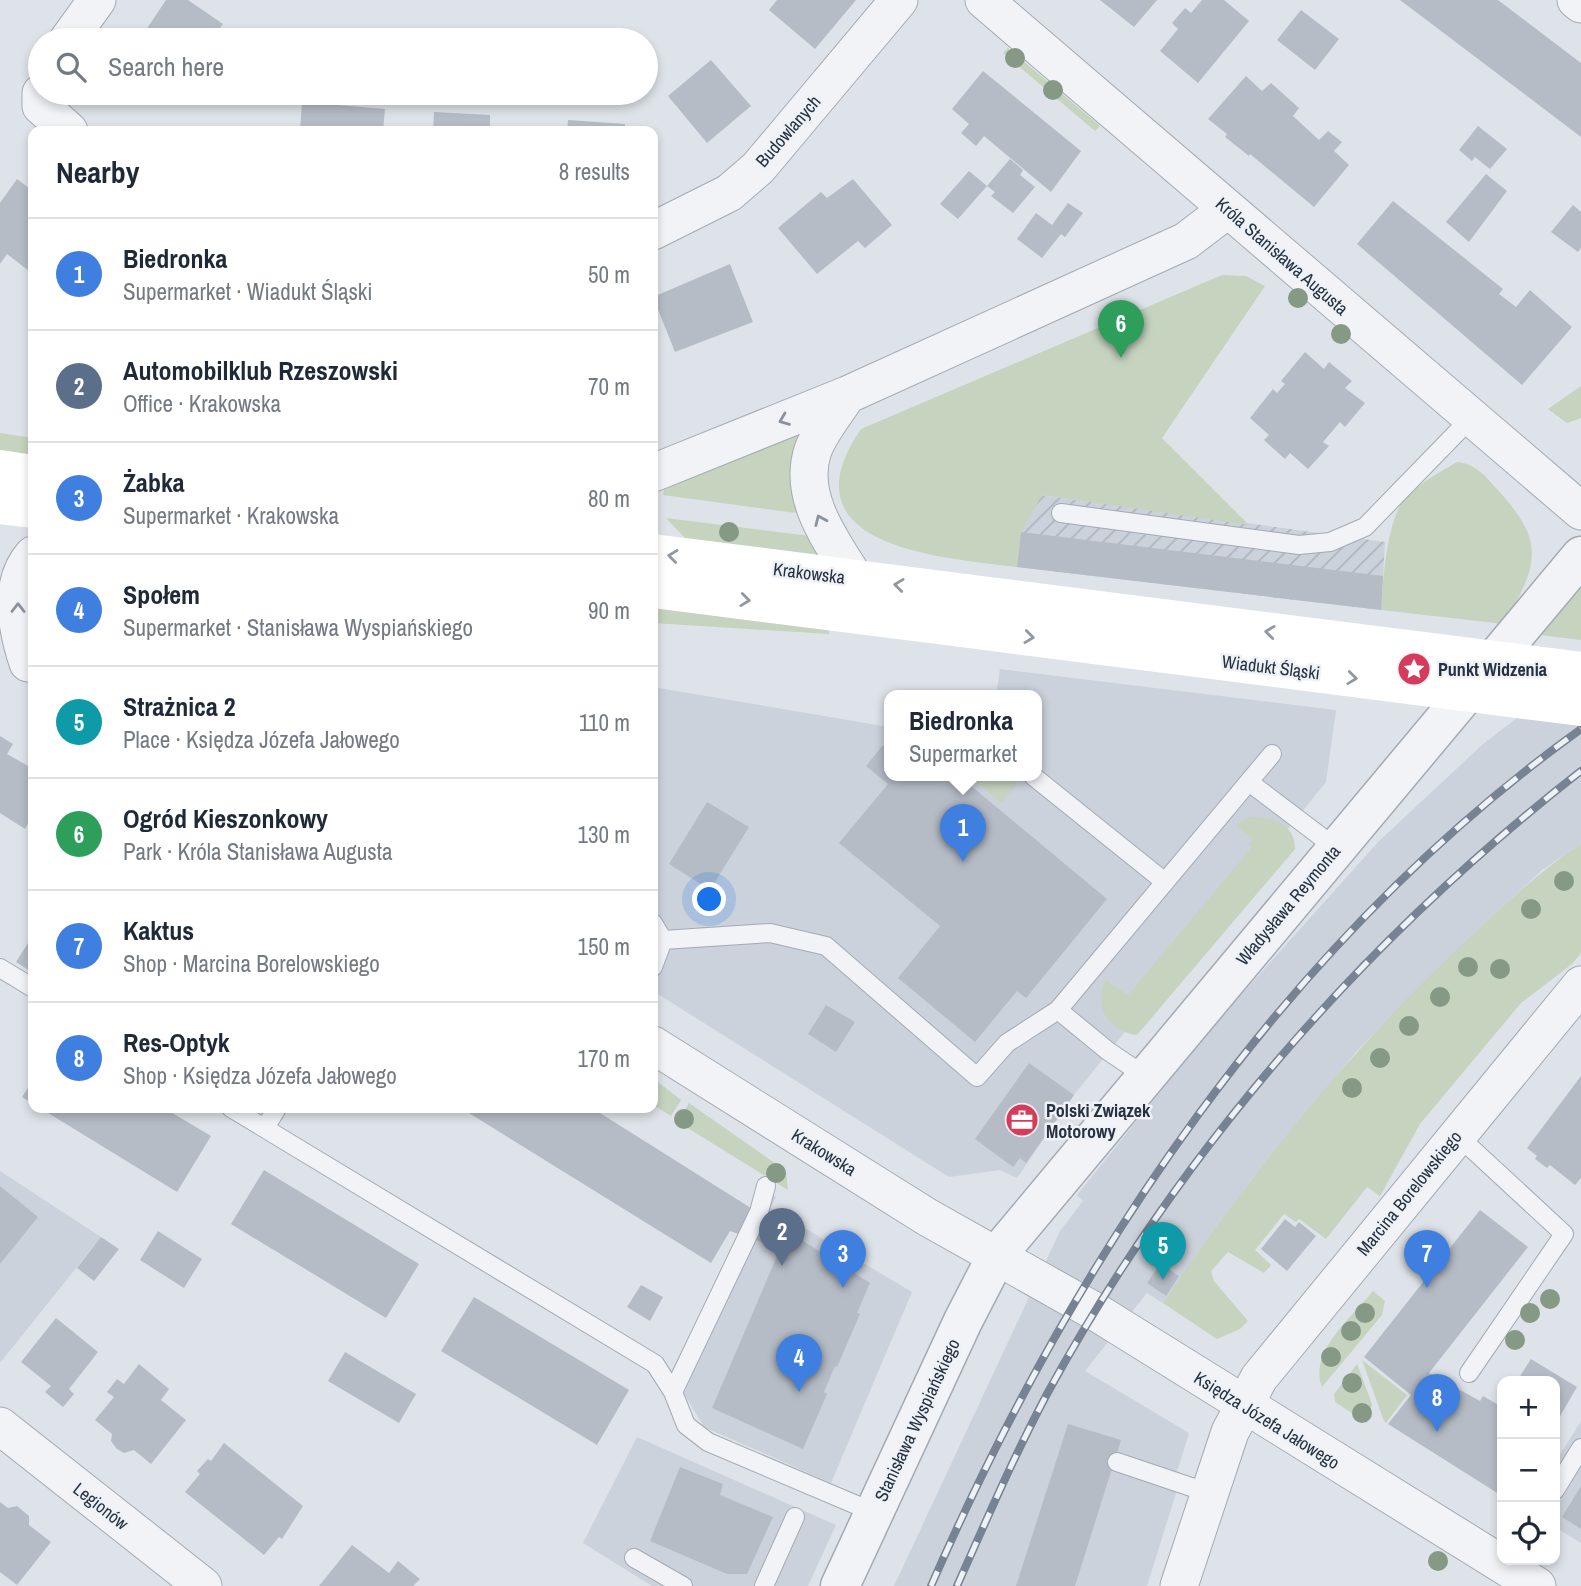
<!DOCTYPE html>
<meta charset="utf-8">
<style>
:root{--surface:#fff;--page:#f6f6f7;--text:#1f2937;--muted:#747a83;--line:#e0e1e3;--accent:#0f766e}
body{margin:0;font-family:"Archivo Narrow",sans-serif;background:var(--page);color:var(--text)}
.controls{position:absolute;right:21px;bottom:21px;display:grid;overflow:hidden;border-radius:14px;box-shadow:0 4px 10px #0003}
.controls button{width:63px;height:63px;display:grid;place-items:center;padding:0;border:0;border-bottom:2px solid var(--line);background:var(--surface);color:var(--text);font:35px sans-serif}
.you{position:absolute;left:710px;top:900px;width:24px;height:24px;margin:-18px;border:5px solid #fff;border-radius:50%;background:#1a73e8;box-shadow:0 0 0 10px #1a73e833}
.badge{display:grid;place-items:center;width:46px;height:46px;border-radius:50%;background:var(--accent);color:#fff;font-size:23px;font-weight:700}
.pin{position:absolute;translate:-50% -58px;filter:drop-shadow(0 2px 4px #0008)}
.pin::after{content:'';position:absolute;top:37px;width:24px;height:21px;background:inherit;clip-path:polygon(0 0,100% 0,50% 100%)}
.popup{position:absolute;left:884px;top:690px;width:158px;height:91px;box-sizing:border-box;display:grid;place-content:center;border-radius:14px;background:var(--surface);filter:drop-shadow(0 2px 5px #0005);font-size:23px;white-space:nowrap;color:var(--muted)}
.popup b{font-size:26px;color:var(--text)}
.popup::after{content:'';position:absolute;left:50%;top:100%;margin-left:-14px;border:14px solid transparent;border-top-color:var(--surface)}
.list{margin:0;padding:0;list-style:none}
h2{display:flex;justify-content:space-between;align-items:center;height:91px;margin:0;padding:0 28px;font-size:30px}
h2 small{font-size:23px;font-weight:400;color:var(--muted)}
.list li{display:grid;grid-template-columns:46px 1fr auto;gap:21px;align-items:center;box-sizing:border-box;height:112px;padding:0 28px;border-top:2px solid var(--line)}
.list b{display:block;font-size:26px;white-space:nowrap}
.list p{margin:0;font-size:23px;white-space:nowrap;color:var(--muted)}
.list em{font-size:23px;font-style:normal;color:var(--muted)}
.icon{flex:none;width:38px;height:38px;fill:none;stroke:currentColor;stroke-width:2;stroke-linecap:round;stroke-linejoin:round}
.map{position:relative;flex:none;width:1581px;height:1586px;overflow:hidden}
.search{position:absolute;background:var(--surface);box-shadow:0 4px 10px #0003;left:28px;top:28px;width:630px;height:77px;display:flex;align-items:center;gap:18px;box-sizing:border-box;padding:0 24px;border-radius:38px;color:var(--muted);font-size:26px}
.panel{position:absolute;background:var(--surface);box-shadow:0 4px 10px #0003;left:28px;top:126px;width:630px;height:987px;border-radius:14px}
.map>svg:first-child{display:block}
.built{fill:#ccd2db}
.industrial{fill:url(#industrial-furrows)}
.green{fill:#c5d3bf}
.building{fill:#b5bcc6}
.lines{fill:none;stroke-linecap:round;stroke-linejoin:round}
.service-casing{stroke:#a3aab3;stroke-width:20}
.minor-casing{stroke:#a3aab3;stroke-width:39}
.tertiary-casing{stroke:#a3aab3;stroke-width:41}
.service{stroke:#f1f3f7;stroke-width:18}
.minor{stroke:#f1f3f7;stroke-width:37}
.tertiary{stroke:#f1f3f7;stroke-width:38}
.secondary{stroke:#fff;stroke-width:38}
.rail-casing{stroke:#778393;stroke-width:8}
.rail{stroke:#eef2f6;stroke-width:5;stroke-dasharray:16;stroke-linecap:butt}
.secondary-bridge{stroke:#fff;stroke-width:38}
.tree{fill:#859985}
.oneway{stroke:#8c929c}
.oneway2{stroke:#9298a0}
.labels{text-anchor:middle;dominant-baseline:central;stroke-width:5;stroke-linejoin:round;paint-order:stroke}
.street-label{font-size:18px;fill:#263141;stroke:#eef2f6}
.poi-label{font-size:18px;font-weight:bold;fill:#263141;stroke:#eef2f6;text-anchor:start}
</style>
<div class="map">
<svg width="1581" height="1586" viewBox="0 0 1581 1586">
<defs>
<pattern id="industrial-furrows" width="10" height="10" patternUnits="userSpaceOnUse" patternTransform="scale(1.75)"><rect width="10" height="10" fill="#ccd2db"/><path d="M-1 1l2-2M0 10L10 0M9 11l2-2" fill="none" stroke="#afb5bd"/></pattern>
</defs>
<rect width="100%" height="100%" fill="#dee3e9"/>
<!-- built -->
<path class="built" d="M1000,669L1336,710L1326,782L1074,1095L1017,1178L1000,1170L949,1177L653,991V687L889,727L890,776H1036V696H996Z
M1581,669V844L1542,870L1445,961L1356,1052L1252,1179L1163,1303L1147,1293L1085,1371L1189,1433L1177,1472L1182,1474L1147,1586H894L1060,1231L1083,1201L1077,1195L1212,1027L1379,841L1483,744Z
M0,1171L101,1237L0,1363Z
M762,1189L776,1197L771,1208L912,1292L831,1483L704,1427L671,1372Z
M1581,1421V1543L1555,1527V1463Z
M637,1437L836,1525L808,1586H652L583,1543Z"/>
<!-- industrial -->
<path class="industrial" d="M1041,495L1385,542L1381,610L1017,567L1021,532Z"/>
<!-- green -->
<path class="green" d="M1008,48L1100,126L1095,131L1003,53Z
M1222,275L1246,276L1265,286L1162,438L1249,525L1042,495L1021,532L1017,567C942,558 780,547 861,429Z
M1581,386V418L1567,423L1548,409Z
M803,429L791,470L796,513L663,495L664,489Z
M0,433L33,438V457L0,453Z
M1457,462C1476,464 1484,475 1496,488C1547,543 1538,564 1504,624L1381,610C1383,581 1386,532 1400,506C1411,487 1439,473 1457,462Z
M666,518L810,536L822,555L685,538Z
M1581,586V640L1540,635Z
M653,605L829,627V634L653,623Z
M970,776H1012L1017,784L1001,803Z
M1248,817C1270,817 1295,822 1295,849L1137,1035C1109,1032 1092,1006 1106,980L1128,995L1252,847L1249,844L1253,839L1236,825Z
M1581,844V953L1572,964L1521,1003L1420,1124L1380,1196L1367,1187L1326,1239L1299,1219L1296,1222L1284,1214L1255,1250L1271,1265L1264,1273L1228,1252L1211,1271L1214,1281L1248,1321L1240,1329L1217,1339L1163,1303C1253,1170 1353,1046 1471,936C1506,904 1540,870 1581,844Z
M653,1078L681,1100L671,1116L653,1105Z
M689,1103L786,1171L788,1190L678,1122Z
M1373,1291L1385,1301L1382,1315L1322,1387C1308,1352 1353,1316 1373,1291Z
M1362,1360L1407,1395L1386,1423L1384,1421Z
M1357,1364L1372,1404L1367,1423L1335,1402L1334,1394Z"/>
<!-- building -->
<path class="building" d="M166,0H188L223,24L211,40H148L142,36Z
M777,0H856L815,49L769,10Z
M1100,0H1157L1134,27Z
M1202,0H1224L1249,21L1198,83L1160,51L1178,29L1172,23L1185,8L1191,13Z
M1400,0H1498L1581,63V137Z
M1301,10L1339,39L1315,70L1277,40Z
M711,60L751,106L707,143L668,96Z
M983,71L1081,151L1051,192L984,136L976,146L961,133L969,124L952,109Z
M1246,76L1262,91L1271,83L1299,108L1293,116L1319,140L1328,131L1342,142L1334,151L1349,165L1314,207L1250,154L1249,156L1225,137L1227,134L1208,119Z
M302,102L385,109L383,131H300Z
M434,112L490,115V131H433Z
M568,120L625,124V131H567Z
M1478,126L1507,149L1490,169L1475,157L1472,161L1459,150Z
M1010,159L1023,170L1020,175L1035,187L1013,213L991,196L995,192L987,186L958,219L940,204L969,171L987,186Z
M1486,174L1507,191L1469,242L1446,222Z
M17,179L33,191V274L7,254L0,264V203Z
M853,179L892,225L865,248L858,241L817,274L778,228L821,192L827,198Z
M1393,201L1503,289L1499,294L1516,307L1530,290L1572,327L1522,385L1357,244Z
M1068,203L1083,213L1065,237L1061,234L1042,258L1017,239L1036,213L1052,225Z
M1573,205L1581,212V248L1578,252L1551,232Z
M730,264L753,322L675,352L653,297Z
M1305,352L1324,369L1329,362L1352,381L1345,388L1365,403L1345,427L1340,422L1323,442L1329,446L1308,469L1290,453L1285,459L1264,440L1269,435L1250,418L1273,389L1277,393L1285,384L1281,381Z
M1021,532L1383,576L1381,610L1017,567Z
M0,736L13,744L7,754L30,767L33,761V815L25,829L0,813Z
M882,746L890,747V776H959L1107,899L1026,998L1017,991L975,1042L898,978L940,926L839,843L888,784L866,766Z
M707,802L749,827L710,890L669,864Z
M33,935V973L16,962Z
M826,1005L855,1022L836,1052L808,1034Z
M1029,1063L1074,1095L1026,1163L1020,1158L1013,1167L975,1139Z
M1581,1076V1178L1575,1185L1550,1165L1547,1168L1535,1159L1537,1156L1527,1148Z
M33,1080V1104L22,1097Z
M40,1108H164L211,1136L177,1192Z
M461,1108H592L870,1283L857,1313L860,1314L837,1367L835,1366L824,1392L827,1394L803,1449L712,1408L780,1249L730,1231L711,1263Z
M264,1170L419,1264L386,1318L231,1224Z
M0,1186L38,1217L0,1264Z
M1480,1210L1528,1247L1429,1373L1480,1401L1483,1396L1502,1407V1496L1388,1424L1411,1395L1364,1357Z
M1285,1219L1295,1227L1299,1222L1316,1236L1287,1271L1261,1249Z
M158,1231L202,1259L184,1288L140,1260Z
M101,1237L119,1249L94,1281L77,1268Z
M1160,1264L1179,1276L1166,1296L1147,1283Z
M641,1285L663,1297L650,1321L627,1307Z
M474,1297L629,1390L597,1445L441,1351Z
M56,1318L98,1352L69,1389L74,1394L63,1407L45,1392L51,1386L21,1362Z
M345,1352L416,1394L399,1423L328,1381Z
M1531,1359L1577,1387L1555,1425V1381H1517Z
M139,1364L169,1389L161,1400L186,1420L151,1464L134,1450L124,1453L117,1449L111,1441L112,1434L95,1420L114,1397L107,1392L117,1379L124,1384Z
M1068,1424L1121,1440L1075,1586H1016Z
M224,1443L303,1506L282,1539L279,1537L264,1555L185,1492L200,1474L197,1471L208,1459L211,1461Z
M680,1467L723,1484L720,1495L773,1517L747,1574H727L650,1541Z
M1581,1486V1529L1562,1517Z
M0,1502L8,1508L17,1506L29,1516V1525L51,1542L17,1585L0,1572Z
M352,1545L389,1573L398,1561L420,1579L413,1586H319Z"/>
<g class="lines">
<defs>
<path id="service" d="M1061,513L1299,545L1330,542L1365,527L1471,418
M1033,776L1165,882
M1249,782L1336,848
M653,923L663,940L653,967
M663,940L770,933L826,946L977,1077L1007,1043L1058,1010
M0,968L33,988
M1145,1076L1108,1051L1058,1010L1272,754
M231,1108L655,1364L673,1392L686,1425L708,1442L873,1512
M265,1128L277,1108
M1457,1135L1564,1234L1469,1373
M673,1392L759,1212L766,1186
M1117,1462L1209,1493
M1555,1490L1581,1448
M634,1558L683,1586
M764,1586L795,1517"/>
<path id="minor" d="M984,0L1581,511
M1576,0L1581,4
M68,40L97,0
M41,93V106L69,131
M653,231L729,193L758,168L899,0
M847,395C836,412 820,431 813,450C797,497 832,542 855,579
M653,473L847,395L1186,241L1228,209
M28,663C17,630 7,584 33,555
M653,1045L927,1217L1096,1312L1537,1586
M0,1426L203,1586
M1179,1586L1230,1432L1259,1378L1581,985"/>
<path id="tertiary" d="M840,1586L963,1321L997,1255L1581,556"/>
</defs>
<!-- service casing -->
<use href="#service" class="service-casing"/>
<!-- minor casing -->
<use href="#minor" class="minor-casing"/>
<!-- tertiary casing -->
<use href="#tertiary" class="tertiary-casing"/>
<!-- service -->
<use href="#service" class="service"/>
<!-- minor -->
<use href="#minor" class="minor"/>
<!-- tertiary -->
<use href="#tertiary" class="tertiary"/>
<!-- secondary -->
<path class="secondary" d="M0,469L33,474
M0,505L33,509
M653,553L966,593
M653,589L961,628"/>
<defs>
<path id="rail" d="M931,1586C1075,1256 1285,942 1581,729
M957,1586C986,1521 1014,1456 1047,1394C1179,1152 1364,940 1581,771"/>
</defs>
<!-- rail casing -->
<use href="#rail" class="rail-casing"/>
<!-- rail -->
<use href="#rail" class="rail"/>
<!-- secondary-bridge -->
<path class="secondary-bridge" d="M966,593L1581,671
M961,628L1581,707"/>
</g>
<!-- trees -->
<g class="tree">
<circle cx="1015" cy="58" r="10"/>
<circle cx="1053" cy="90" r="10"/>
<circle cx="1298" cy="298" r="10"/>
<circle cx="1341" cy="334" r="10"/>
<circle cx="729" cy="532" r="10"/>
<circle cx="1564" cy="881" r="10"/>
<circle cx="1531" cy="909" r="10"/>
<circle cx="1468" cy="967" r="10"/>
<circle cx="1500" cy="969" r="10"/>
<circle cx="1440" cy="997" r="10"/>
<circle cx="1409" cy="1026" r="10"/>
<circle cx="1380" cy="1058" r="10"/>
<circle cx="1352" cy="1088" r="10"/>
<circle cx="684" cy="1119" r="10"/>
<circle cx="776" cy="1173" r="10"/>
<circle cx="1550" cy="1299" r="10"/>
<circle cx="1365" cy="1313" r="10"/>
<circle cx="1530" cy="1313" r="10"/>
<circle cx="1351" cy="1331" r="10"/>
<circle cx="1515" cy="1340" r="10"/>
<circle cx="1331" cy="1357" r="10"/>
<circle cx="1352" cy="1383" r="10"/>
<circle cx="1362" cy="1413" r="10"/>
<circle cx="1438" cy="1561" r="10"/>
</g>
<!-- one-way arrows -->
<defs><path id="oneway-chevron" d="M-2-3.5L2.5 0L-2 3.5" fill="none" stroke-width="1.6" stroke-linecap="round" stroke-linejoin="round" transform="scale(1.75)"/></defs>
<g class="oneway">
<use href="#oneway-chevron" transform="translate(784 420) rotate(158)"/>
<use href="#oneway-chevron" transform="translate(820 520) rotate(-114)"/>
<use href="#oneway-chevron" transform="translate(18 608) rotate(-90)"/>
</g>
<g class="oneway2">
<use href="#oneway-chevron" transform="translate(673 556) rotate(-173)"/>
<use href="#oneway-chevron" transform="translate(899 585) rotate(-173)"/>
<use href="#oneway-chevron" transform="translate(745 600) rotate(7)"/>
<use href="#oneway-chevron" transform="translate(1270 632) rotate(-173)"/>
<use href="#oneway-chevron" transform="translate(1029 637) rotate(7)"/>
<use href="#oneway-chevron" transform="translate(1352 678) rotate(7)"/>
</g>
<!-- icons -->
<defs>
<symbol id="sight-disc" viewBox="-11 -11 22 22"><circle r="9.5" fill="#d63b5b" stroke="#eef2f6"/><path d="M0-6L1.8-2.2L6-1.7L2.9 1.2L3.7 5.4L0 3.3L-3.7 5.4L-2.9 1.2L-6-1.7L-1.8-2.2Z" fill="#fff"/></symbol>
<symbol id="office-disc" viewBox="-11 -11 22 22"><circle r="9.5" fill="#d63b5b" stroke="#eef2f6"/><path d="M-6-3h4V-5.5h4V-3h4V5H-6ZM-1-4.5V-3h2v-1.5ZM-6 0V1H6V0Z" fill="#fff"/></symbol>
</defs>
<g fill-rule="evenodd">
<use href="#sight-disc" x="1395" y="650" width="38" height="38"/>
<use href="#office-disc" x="1003" y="1101" width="38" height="38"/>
</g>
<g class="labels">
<!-- street labels -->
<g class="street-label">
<text transform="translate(788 131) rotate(-49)">Budowlanych</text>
<text transform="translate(1282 256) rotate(41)">Króla Stanisława Augusta</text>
<text transform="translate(809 573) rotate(7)">Krakowska</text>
<text transform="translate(1271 667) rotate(7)">Wiadukt Śląski</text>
<text transform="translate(1288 905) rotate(-50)">Władysława Reymonta</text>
<text transform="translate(824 1152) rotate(32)">Krakowska</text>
<text transform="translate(1409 1193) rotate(-51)">Marcina Borelowskiego</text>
<text transform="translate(917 1420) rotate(-65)">Stanisława Wyspiańskiego</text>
<text transform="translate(1267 1420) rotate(32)">Księdza Józefa Jałowego</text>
<text transform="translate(101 1506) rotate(38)">Legionów</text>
</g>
<!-- poi labels -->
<g class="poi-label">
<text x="1438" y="669">Punkt Widzenia</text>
<text x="1046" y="1110">Polski Związek<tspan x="1046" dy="21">Motorowy</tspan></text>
</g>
</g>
</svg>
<div class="controls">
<button>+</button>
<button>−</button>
<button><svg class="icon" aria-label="locate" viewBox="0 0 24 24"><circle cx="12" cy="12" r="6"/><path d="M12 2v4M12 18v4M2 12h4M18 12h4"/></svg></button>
</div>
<div class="you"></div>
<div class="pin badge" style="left:963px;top:862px;background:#3f7fe0">1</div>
<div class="popup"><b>Biedronka</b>Supermarket</div>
<div class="pin badge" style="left:782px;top:1266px;background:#5c6f8a">2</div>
<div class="pin badge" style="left:843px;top:1288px;background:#3f7fe0">3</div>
<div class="pin badge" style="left:799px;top:1392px;background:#3f7fe0">4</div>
<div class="pin badge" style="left:1163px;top:1280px;background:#0f9aa8">5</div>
<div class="pin badge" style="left:1121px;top:358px;background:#2e9e5b">6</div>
<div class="pin badge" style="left:1427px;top:1288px;background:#3f7fe0">7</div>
<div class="pin badge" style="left:1437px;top:1432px;background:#3f7fe0">8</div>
<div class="search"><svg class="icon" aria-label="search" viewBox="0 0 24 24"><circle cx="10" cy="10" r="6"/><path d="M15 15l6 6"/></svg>Search here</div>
<section class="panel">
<h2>Nearby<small>8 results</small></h2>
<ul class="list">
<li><span class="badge" style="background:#3f7fe0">1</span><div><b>Biedronka</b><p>Supermarket · Wiadukt Śląski</p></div><em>50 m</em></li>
<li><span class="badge" style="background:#5c6f8a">2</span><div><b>Automobilklub Rzeszowski</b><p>Office · Krakowska</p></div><em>70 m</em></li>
<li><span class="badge" style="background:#3f7fe0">3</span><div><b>Żabka</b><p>Supermarket · Krakowska</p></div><em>80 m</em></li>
<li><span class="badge" style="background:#3f7fe0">4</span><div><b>Społem</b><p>Supermarket · Stanisława Wyspiańskiego</p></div><em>90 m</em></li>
<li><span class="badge" style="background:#0f9aa8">5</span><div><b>Strażnica 2</b><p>Place · Księdza Józefa Jałowego</p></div><em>110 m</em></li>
<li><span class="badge" style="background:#2e9e5b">6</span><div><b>Ogród Kieszonkowy</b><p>Park · Króla Stanisława Augusta</p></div><em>130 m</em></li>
<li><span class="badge" style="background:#3f7fe0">7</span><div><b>Kaktus</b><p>Shop · Marcina Borelowskiego</p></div><em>150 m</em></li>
<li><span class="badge" style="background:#3f7fe0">8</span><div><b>Res-Optyk</b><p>Shop · Księdza Józefa Jałowego</p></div><em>170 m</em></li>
</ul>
</section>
</div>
